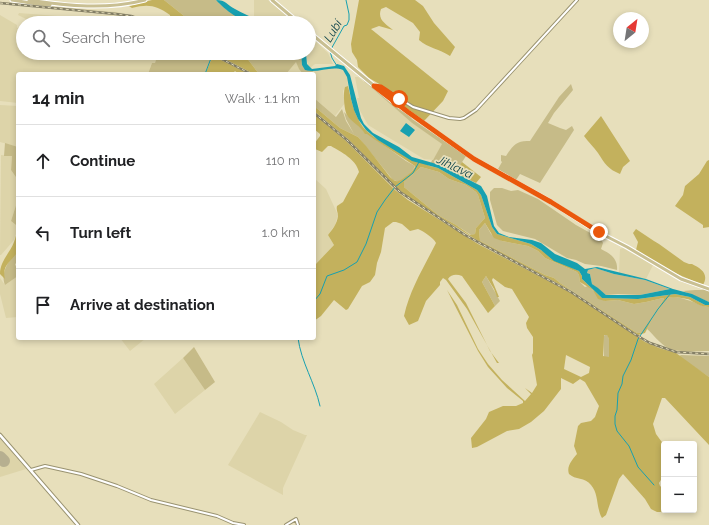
<!DOCTYPE html>
<meta charset="utf-8">
<style>
:root{--surface:#fff;--page:#f6f6f6;--text:#202124;--muted:#757577;--line:#e0e0e0}
body{margin:0;font-family:Raleway,sans-serif;background:var(--page);color:var(--text)}
.controls{position:absolute;right:12px;bottom:12px;display:grid;overflow:hidden;border-radius:4px;box-shadow:0 2px 6px #0003}
.controls button{width:36px;height:36px;display:grid;place-items:center;padding:0;border:0;border-bottom:1px solid var(--line);background:var(--surface);color:var(--text);font:20px sans-serif}
.compass{position:absolute;left:613px;top:12px;width:36px;height:36px;border-radius:50%;background:var(--surface);box-shadow:0 2px 6px #0003;rotate:30deg}
.stop{position:absolute;width:12px;height:12px;margin:-9px;border:3px solid #ea580c;border-radius:50%;background:#fff}
.stop.end{background:#ea580c;border-color:#fff;box-shadow:0 1px 4px #0008}
.list{margin:0;padding:0;list-style:none}
h2{display:flex;justify-content:space-between;align-items:center;height:52px;margin:0;padding:0 16px;font-size:17px}
h2 small{font-size:13px;font-weight:400;color:var(--muted)}
.list li{display:grid;grid-template-columns:26px 1fr auto;gap:12px;align-items:center;box-sizing:border-box;height:72px;padding:0 16px;border-top:1px solid var(--line)}
.list b{display:block;font-size:15px;white-space:nowrap}
.list em{font-size:13px;font-style:normal;color:var(--muted)}
.icon{flex:none;width:22px;height:22px;fill:none;stroke:currentColor;stroke-width:2;stroke-linecap:round;stroke-linejoin:round}
.map{position:relative;flex:none;width:709px;height:525px;overflow:hidden}
.search{position:absolute;background:var(--surface);box-shadow:0 2px 6px #0003;left:16px;top:16px;width:300px;height:44px;display:flex;align-items:center;gap:10px;box-sizing:border-box;padding:0 14px;border-radius:22px;color:var(--muted);font-size:15px}
.panel{position:absolute;background:var(--surface);box-shadow:0 2px 6px #0003;left:16px;top:72px;width:300px;height:268px;border-radius:4px}
.map>svg:first-child{display:block}
.built{fill:#ddd4a9}
.green{fill:#c6bb88}
.forest{fill:#c3b15d;fill-rule:evenodd}
.water{fill:#17a0b0;fill-rule:evenodd}
.lines{fill:none;stroke-linecap:round;stroke-linejoin:round}
.stream{stroke:#17a0b0;stroke-width:1}
.runway{stroke:#b6af90;stroke-width:12}
.tertiary-casing{stroke:#9a9371;stroke-width:4}
.secondary-casing{stroke:#9a9371;stroke-width:4.5}
.primary-casing{stroke:#fff;stroke-width:5}
.tertiary{stroke:#fff;stroke-width:2}
.secondary{stroke:#fff;stroke-width:2.5}
.primary{stroke:#c9bf92;stroke-width:3}
.rail-casing{stroke:#847f66;stroke-width:2.5}
.rail{stroke:#e7dfbb;stroke-width:1;stroke-dasharray:3;stroke-linecap:butt}
.route{stroke:#ea580c;stroke-width:5}
.labels{text-anchor:middle;dominant-baseline:central;stroke-width:3.5;stroke-linejoin:round;paint-order:stroke}
.water-label{font-size:12px;font-style:italic;fill:#0a4148;stroke:#e7dfbb}
</style>
<div class="map">
<svg width="709" height="525" viewBox="0 0 709 525">
<rect width="100%" height="100%" fill="#e7dfbb"/>
<!-- built -->
<path class="built" d="M254,0H268L295,23H273L257,20L254,16Z
M0,2L116,12L136,16L153,23H147L122,16L0,3Z
M19,13L83,18L102,23H23L26,19L18,15Z
M0,15L17,25V28L23,26V53H158L155,63H152L148,74H18V103L0,101Z
M309,35L328,53L333,64H315L310,68L308,66L306,53H309Z
M207,53H213L254,74H249Z
M296,61L304,74H286Z
M334,68L343,70L347,77L348,86L345,87L343,91L345,103L335,116L314,98V74H312L313,71Z
M355,77H358L364,82L365,81L412,123L443,144L433,160L424,159L368,125L359,109L357,98H359Z
M0,105L18,106V147L0,142Z
M314,111L342,133L366,155L400,191L466,234L572,291L636,334L651,342L676,350L709,353V355L676,353L650,345L635,336L571,293L465,236L399,193L346,141L314,114Z
M1,155L12,156L11,170L18,180V199L11,221L16,225V234L14,240L1,255H0Z
M314,178L326,189L338,215L335,225L328,235L334,245L314,266Z
M623,248L653,265L646,279L619,273L620,249Z
M18,276V319V317L6,318L0,294V278L5,285Z
M120,338H146L130,351Z
M183,358L205,390L175,414L154,384Z
M260,412L281,422L293,430L305,435H307L283,488V495L228,465Z
M0,438L26,469L0,477Z"/>
<!-- green -->
<path class="green" d="M164,0H216C226,11 240,19 254,23H193Z
M158,53H207L213,56L205,74H148L152,63H155Z
M243,53H301L302,65L309,71H313L312,74H303L299,69L296,62L286,74H259Z
M356,74L408,114L412,119L466,156L455,173L440,165L431,163L432,160H433L442,144L412,123Z
M571,84L573,90L554,113L548,123L560,128L566,130L572,126L574,130L540,183L520,174L516,180L498,169L502,162L501,161V155L506,156C513,145 517,140 530,141L559,97Z
M314,98L336,117L342,109L346,121L354,134L346,119L344,112L362,129L365,133H367L406,161L415,166C412,173 406,177 400,182L393,180L358,137L340,128L314,106Z
M5,143L18,147V180L11,170L12,156H4Z
M421,167L439,172L449,179L466,185L476,192L478,195L485,218L476,228L475,234L471,235L456,225L438,215L404,187V182Z
M494,188H502L511,191L518,190L538,199L576,225L601,239L603,243L601,249C611,254 618,259 617,270L601,266L585,264L576,260L567,258L535,239L503,231L497,225L490,200V192Z
M18,199V229L16,234V225L11,221Z
M485,223L491,234L502,241L528,246L538,251L545,258L577,272L579,275L580,282L585,287L588,286L605,301L618,300L634,304L646,302L663,298L664,299L642,333H637L560,283L554,278L545,275L480,241L479,230Z
M18,250V262L15,264L18,272V276L5,285C0,272 9,260 18,250Z
M595,268L614,274L645,280L670,289L640,295L618,294L606,295L592,284L590,274L587,273L588,270Z
M486,276L500,301L495,306L482,282Z
M704,289L709,291V302L683,291L695,290H702Z
M667,298C680,295 694,303 706,307H709V351C696,351 680,353 668,348C660,344 653,334 647,329L654,315Z
M607,334L609,339L610,357H604L603,336Z
M194,347L215,382L205,390L183,358Z
M681,355L709,356V377L681,358L679,356Z"/>
<!-- forest -->
<path class="forest" d="M152,0H164L193,23H171L170,15C156,5 148,4 132,8L129,6Z
M359,0H415L423,6L434,23L455,47L450,56C440,49 428,48 419,40L420,32L413,23L386,7L381,9C377,20 386,24 393,30L379,26L371,29L448,91L443,101L424,121L392,98L393,92L369,78L358,67L357,60L352,52L351,44Z
M213,53H243L259,74H254Z
M213,56L249,74H239L235,71L232,74H205Z
M348,86C351,99 354,115 363,127C375,142 412,157 430,166L438,168L477,190L481,195L492,227L497,234L531,244L564,264L579,271L582,276V279L602,298L638,299L675,294L690,297L705,305H709V307C702,307 697,304 690,300C686,298 672,297 667,298L654,315L645,333L638,335L572,291L480,242L409,198L397,188L348,139L314,111V106L340,128L358,137L366,146L390,177C396,183 399,182 405,177C409,174 412,172 415,167V166L374,139L367,134H365C361,126 351,122 347,115C344,110 343,92 345,87ZM421,167L439,172L449,179L466,185L476,192L478,195L485,218L476,228L475,234L470,235L456,225L438,215L404,187V182ZM485,223L494,238L502,241L528,246L538,251L545,258L577,272L579,275L580,282L593,290L598,299L605,301L618,300L634,304L646,302L663,298L664,299L642,333H637L560,283L554,278L545,275L480,241L479,230Z
M314,114L346,141L395,190L408,200L478,244L571,293L645,342L659,348L676,353L709,377V445L665,398H662L653,424L656,434L664,445V475L659,483L660,486L664,489V504L661,512H657L651,509L645,499L630,482L623,474L619,479L606,515L602,518C596,508 599,494 591,485C585,477 575,480 569,474C566,466 573,459 577,454L574,446L578,426L581,423L591,421L595,417L599,406L585,382L580,379L573,384L561,378V389L544,411L531,422L519,429L507,431L477,447L472,448L471,438L486,419L489,412L503,406H516L523,403V401L507,388L488,367L478,351L447,290L457,305L478,349L488,364L502,380L525,401L531,394L525,388L532,393L537,385L532,355L533,353V337L527,328L526,323L529,317L512,289L505,287L493,278L492,280L499,297H497L494,289L486,276L482,282L495,306L488,313L462,276C457,274 451,274 448,279L466,303L490,351L499,363H497L467,309L446,280L443,278L440,282V285L426,301L418,321L409,325L404,316C410,289 424,267 436,243C434,238 423,231 418,229L410,231L402,224L396,222H393L385,228L381,252L377,263L375,275L370,282L362,286L348,309L346,310L334,300L321,316L314,321V266L334,245L328,235C332,230 337,224 338,216C338,212 336,210 337,206L343,202L359,172C356,159 341,152 331,146H328L322,152L315,149L314,144L320,136V134L314,129ZM604,335H607L609,339V357L603,356ZM566,355L590,367L589,373L581,377L564,369Z
M601,116L630,161L623,167L620,174C608,169 605,164 598,153C594,147 588,142 584,136Z
M709,160V227L703,228V225L675,206L683,195L685,186L699,174L707,161Z
M462,162L481,177L476,183L455,173Z
M18,229C18,235 20,245 18,250C14,261 1,263 5,279L0,274C0,261 10,253 14,242C16,237 16,234 18,229Z
M636,229L654,241L659,244L684,262L689,264H692C702,269 709,274 703,285L670,271L636,250L638,242L633,233Z"/>
<!-- water -->
<path class="water" d="M216,0C226,0 227,5 235,9C247,16 260,21 274,23C268,23 261,24 255,23C241,22 225,10 216,0Z
M301,53H306L307,64L312,69L335,66L337,64L344,66L350,75L361,118L364,124L373,133L399,147L412,157L440,165L481,186L487,196L494,226L499,233L509,237L532,240L541,243L555,254L577,263L585,269L597,267L646,279L673,289L692,294L709,302V305H705L690,297L675,294L638,299L602,298L582,279V276L579,271L554,261L541,250L531,244L497,234L492,227L481,195L477,190L438,168L412,161L378,140L366,130L358,119L354,110L351,99L347,77L343,70C331,65 317,74 305,70L302,65ZM595,268L614,274L645,280L670,289L640,295H606L598,288L592,284L590,274L587,273L588,270Z
M406,123L415,130L409,137L400,131Z"/>
<g class="lines">
<!-- stream -->
<path class="stream" d="M337,66L332,58L330,51L344,26L347,25L349,20V14L346,0
M205,74L213,53
M314,301L320,294L327,276L344,270L357,262L366,244L377,212L385,200L395,187L413,173L419,162
M298,338C301,362 315,383 320,406
M654,485L638,467L629,446L617,431L615,424V416L617,410L618,393L622,384L623,376L631,360L638,339L658,309L671,293"/>
<!-- runway -->
<path class="runway" d="M0,457L4,461"/>
<defs>
<path id="tertiary" d="M375,86L381,87L413,107L449,118L460,119L464,118L476,110L577,0
M31,470L45,466L81,474L117,486L151,500L217,516L233,523L244,525
M286,525L296,519L298,525"/>
<path id="secondary" d="M0,435L78,525"/>
<path id="primary" d="M12,0L37,4L50,5
M29,0C67,6 107,10 145,0
M272,0L299,23
M309,32L395,103L474,159L548,200L596,231L627,247L681,279L709,289"/>
</defs>
<!-- tertiary casing -->
<use href="#tertiary" class="tertiary-casing"/>
<!-- secondary casing -->
<use href="#secondary" class="secondary-casing"/>
<!-- primary casing -->
<use href="#primary" class="primary-casing"/>
<!-- tertiary -->
<use href="#tertiary" class="tertiary"/>
<!-- secondary -->
<use href="#secondary" class="secondary"/>
<!-- primary -->
<use href="#primary" class="primary"/>
<defs>
<path id="rail" d="M0,3L116,14L131,16L150,23
M210,53L251,74
M314,113L347,140L400,192L465,235L571,292L636,335L650,343L676,352L709,354"/>
</defs>
<!-- rail casing -->
<use href="#rail" class="rail-casing"/>
<!-- rail -->
<use href="#rail" class="rail"/>
</g>
<g class="lines">
<!-- route -->
<path class="route" d="M399,99L381,87L374,86L408,112L474,159L551,202L599,232"/>
</g>
<g class="labels">
<!-- water labels -->
<g class="water-label">
<text transform="translate(333 31) rotate(-59)">Lubí</text>
<text transform="translate(455 167) rotate(26)">Jihlava</text>
</g>
</g>
</svg>
<div class="controls">
<button>+</button>
<button>−</button>
</div>
<svg class="compass" viewBox="-18 -18 36 36"><path d="M0-13l5 13h-10z" fill="#e53935"/><path d="M0 13l5-13h-10z" fill="#757577"/></svg>
<div class="stop" style="left:399px;top:99px"></div>
<div class="stop end" style="left:599px;top:232px"></div>
<div class="search"><svg class="icon" aria-label="search" viewBox="0 0 24 24"><circle cx="10" cy="10" r="6"/><path d="M15 15l6 6"/></svg>Search here</div>
<section class="panel">
<h2>14 min<small>Walk · 1.1 km</small></h2>
<ul class="list">
<li><svg class="icon" aria-label="ahead" viewBox="0 0 24 24"><path d="M12 20V5M6 11l6-6 6 6"/></svg><div><b>Continue</b></div><em>110 m</em></li>
<li><svg class="icon" aria-label="left" viewBox="0 0 24 24"><path d="M17 20v-9H6M10 6l-5 5 5 5"/></svg><div><b>Turn left</b></div><em>1.0 km</em></li>
<li><svg class="icon" aria-label="arrive" viewBox="0 0 24 24"><path d="M6 21V4h12l-3 4 3 4H6"/></svg><div><b>Arrive at destination</b></div></li>
</ul>
</section>
</div>
